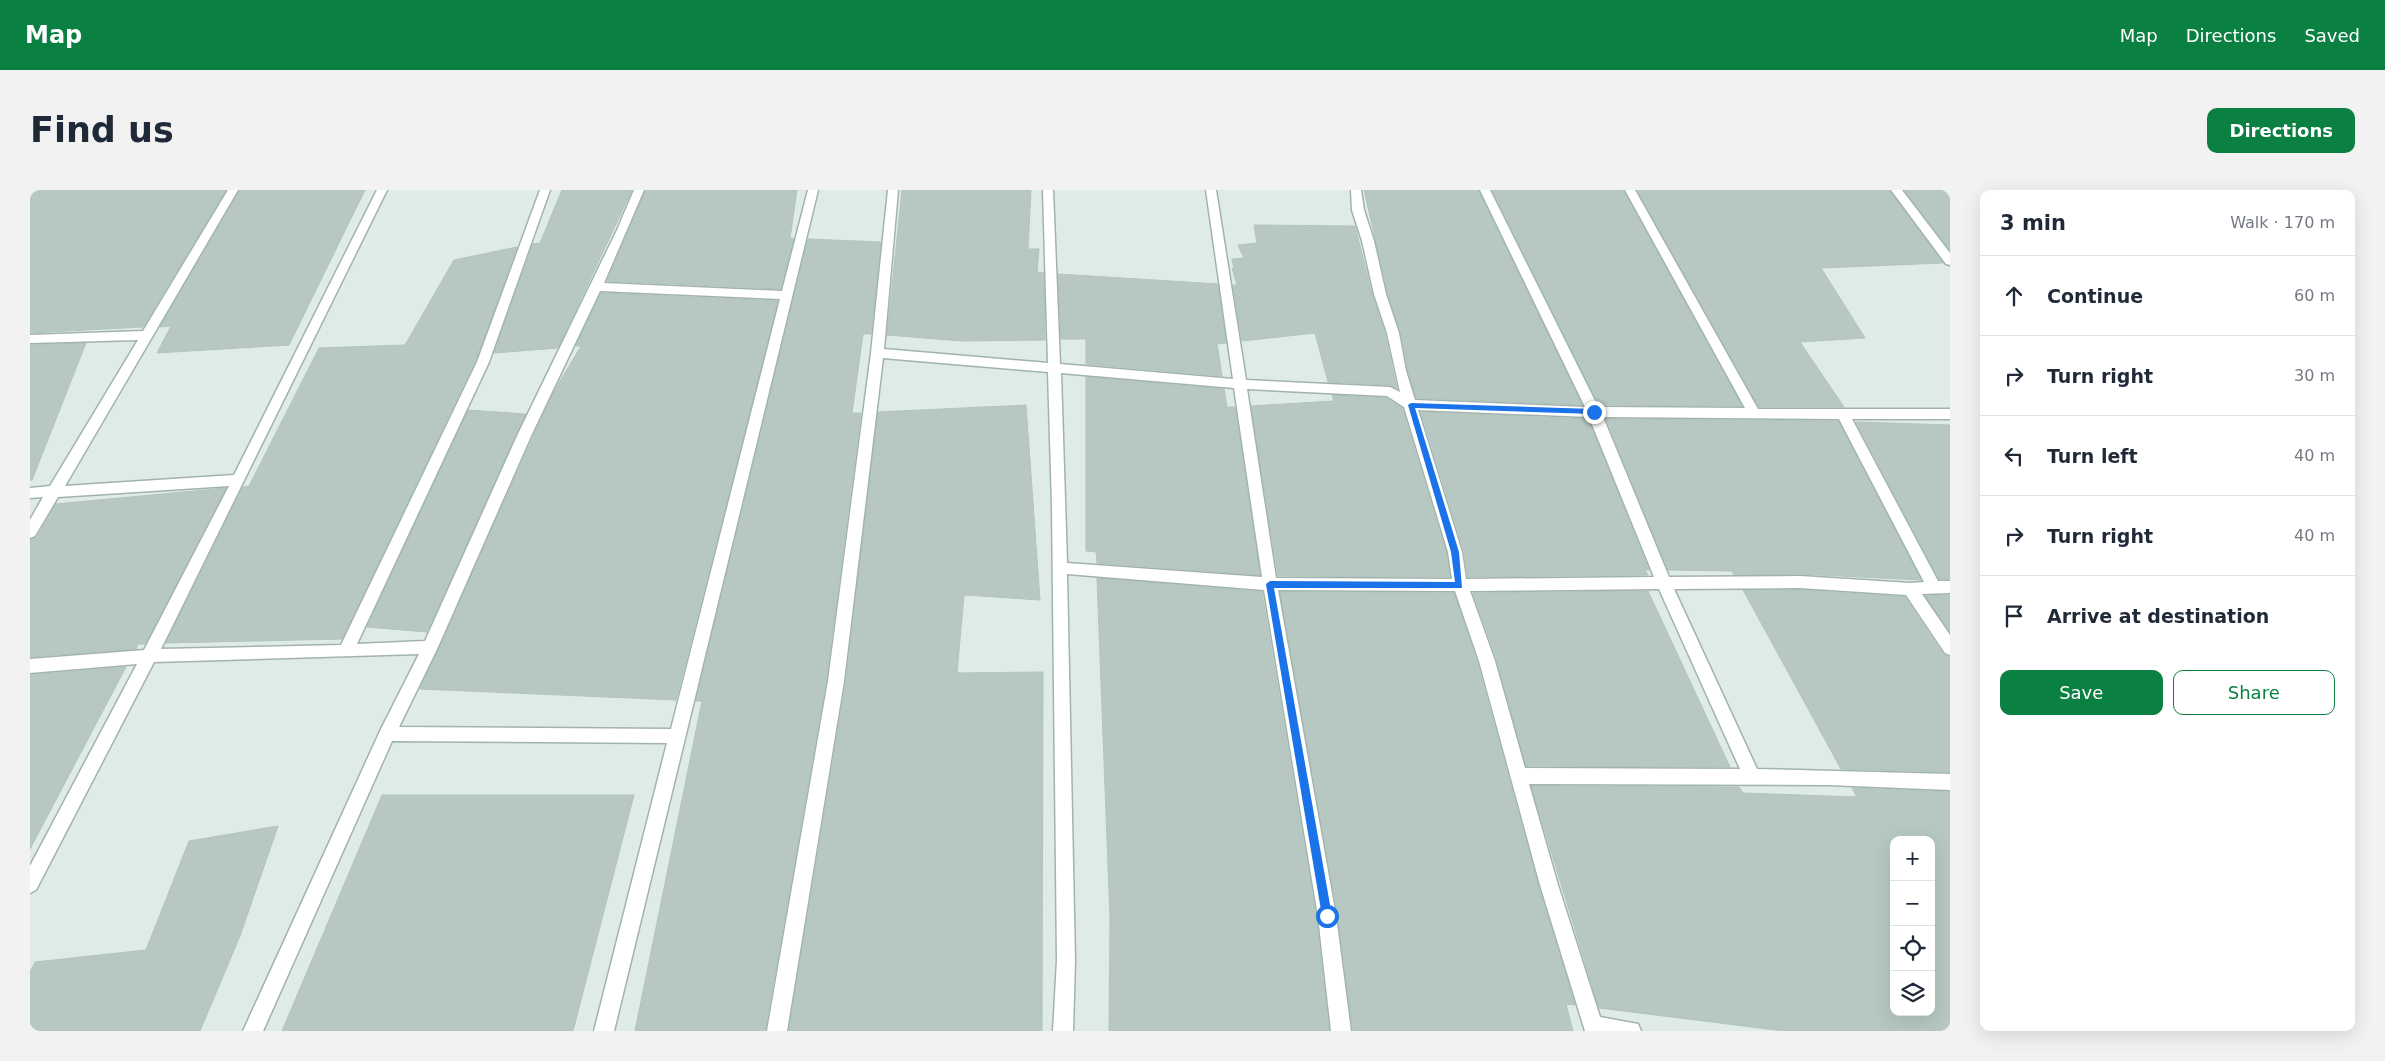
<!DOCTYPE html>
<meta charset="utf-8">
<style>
:root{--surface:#fff;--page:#f2f2f3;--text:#1f2937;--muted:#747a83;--line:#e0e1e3;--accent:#0b8043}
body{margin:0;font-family:"DejaVu Sans",sans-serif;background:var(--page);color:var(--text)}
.controls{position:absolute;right:15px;bottom:15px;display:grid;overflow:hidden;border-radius:10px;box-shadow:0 5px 20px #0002}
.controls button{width:45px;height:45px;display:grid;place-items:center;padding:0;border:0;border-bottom:1px solid var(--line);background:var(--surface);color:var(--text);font:25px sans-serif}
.stop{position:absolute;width:15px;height:15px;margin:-11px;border:4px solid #1a73e8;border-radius:50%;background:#fff}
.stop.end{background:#1a73e8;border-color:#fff;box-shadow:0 1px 5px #0008}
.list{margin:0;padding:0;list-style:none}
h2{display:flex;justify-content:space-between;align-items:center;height:65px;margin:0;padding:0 20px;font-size:21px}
h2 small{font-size:16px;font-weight:400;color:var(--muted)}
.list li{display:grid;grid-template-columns:32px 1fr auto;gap:15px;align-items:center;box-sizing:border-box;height:80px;padding:0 20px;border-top:1px solid var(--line)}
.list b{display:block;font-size:19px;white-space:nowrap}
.list em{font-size:16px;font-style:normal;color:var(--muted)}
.actions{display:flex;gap:10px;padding:15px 20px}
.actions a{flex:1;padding:11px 0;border:1px solid var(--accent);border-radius:10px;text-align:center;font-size:18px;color:var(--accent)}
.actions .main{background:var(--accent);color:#fff}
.icon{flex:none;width:28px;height:28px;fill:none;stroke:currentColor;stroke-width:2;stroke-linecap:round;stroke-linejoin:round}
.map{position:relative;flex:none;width:1920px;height:841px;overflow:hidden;border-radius:10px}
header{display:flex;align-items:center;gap:30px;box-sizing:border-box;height:70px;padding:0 25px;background:var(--accent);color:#fff}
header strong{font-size:24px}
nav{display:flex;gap:28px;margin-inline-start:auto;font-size:18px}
.intro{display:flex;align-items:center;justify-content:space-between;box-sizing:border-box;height:120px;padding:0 30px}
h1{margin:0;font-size:35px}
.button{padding:12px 22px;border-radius:10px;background:var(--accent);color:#fff;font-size:18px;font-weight:700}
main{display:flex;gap:30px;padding:0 30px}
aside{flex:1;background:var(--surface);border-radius:10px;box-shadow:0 5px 20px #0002}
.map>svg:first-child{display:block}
.building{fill:#b7c8c2;stroke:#b1c4bd;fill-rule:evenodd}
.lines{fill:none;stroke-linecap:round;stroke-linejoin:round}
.minor-casing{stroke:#a2b3ad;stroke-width:3}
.minor{fill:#fff;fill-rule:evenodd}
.route{fill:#1a73e8}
</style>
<header>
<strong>Map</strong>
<nav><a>Map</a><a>Directions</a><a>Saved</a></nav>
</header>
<div class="intro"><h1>Find us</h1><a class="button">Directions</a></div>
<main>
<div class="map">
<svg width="1920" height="841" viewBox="0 0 1920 841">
<rect width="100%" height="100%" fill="#dfebe6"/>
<!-- building -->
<path class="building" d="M0,0H196L113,137L0,143Z
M210,0H335L259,155L127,163L141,136L130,137Z
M532,0H602L528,158L464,163L503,54L510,53Z
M616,0H767L760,48L764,49L751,99L577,91Z
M872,0H1001L998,59H1009L1007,82L1014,83L1015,150L932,151L857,145Z
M1334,0H1448L1552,215L1386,208L1378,181L1371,143L1358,104Z
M1462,0H1593L1712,216L1569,215Z
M1607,0H1859L1913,73L1791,78L1835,148L1770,152L1814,217H1729Z
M1874,0H1920V60Z
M1224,35L1325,36L1342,104L1355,144L1367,199L1360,195L1298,192L1285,143L1212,151L1203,95H1207L1202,78H1204L1202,69L1214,68L1208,55L1227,53Z
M778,49L851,52L841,144H833L822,223H831L796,491L735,841H605L672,511H666Z
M487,57L448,165L312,449L136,453L213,297L219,296L289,158L375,155L424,70Z
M1028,84L1188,94L1196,153L1187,154L1192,186L1056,174V149H1031Z
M571,103L748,111L646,510L390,499L503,247L523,203L551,156H546Z
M56,153L2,290H0V155Z
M1056,187L1194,199L1197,217H1205L1230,385L1067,373L1066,362L1056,361Z
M1302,205L1356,208L1372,218L1416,362L1420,387L1248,386L1221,216L1304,211Z
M996,215L1010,410L934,405L927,483L1013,482L1012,841H759L816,491L848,222Z
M438,220L496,224L397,442L337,437Z
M1391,222L1558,229L1619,380H1615L1618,385L1438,387L1434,361Z
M1576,229L1808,231L1891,390L1770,384L1704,385L1702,381L1638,380Z
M1826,232L1920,235V389H1909Z
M196,298L115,454H108L106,459L0,467V350L7,347L26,314Z
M1067,388L1232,402L1286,726L1299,841H1079L1080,728Z
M1713,400H1770L1875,407L1913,464L1920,467V582L1811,579Z
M1618,401L1700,577L1496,576L1467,470L1443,403Z
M1250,402L1424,403L1447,472L1508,695L1545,815L1536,814L1543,841H1323L1308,726Z
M1920,405V442L1895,406Z
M96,477L0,659V485Z
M1501,596L1709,597L1713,603L1827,607L1822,598L1920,602V841H1754L1569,818ZM1864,650H1901V822H1864Z
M352,605H604L543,841H252Z
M248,636L210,746L170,841H0V782L5,772L116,760L159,651Z"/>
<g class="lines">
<defs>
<path id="minor" d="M198,0H208L35,296L204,285L347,0H357L131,459L311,455L447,172L510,0H520L459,172L327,454L395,451L487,246L587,40L604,0H614L574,93L752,101L778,0H788L584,841H564L637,553L362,551L233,841H213L351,539L389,464L124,472L6,700L0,703V676L107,474L0,483V469L114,460L199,296L28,307L5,346L0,348V330L13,307L0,308V298L20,296L108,150L0,153V145L113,141ZM570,101L750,109L641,539L369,537L408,457L501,246Z
M858,0H868L854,159L1018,173L1013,0H1023L1030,174L1203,189L1176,0H1186L1216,190L1360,197L1370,202L1357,143L1344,104L1332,51L1322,20L1321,0H1331L1334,20L1344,51L1356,104L1369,143L1376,181L1385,210L1555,217L1450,0H1460L1568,217L1715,218L1595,0H1605L1728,219H1920V229H1822L1908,391H1920V403L1892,404L1920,445V465L1915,463L1876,405L1770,398L1644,399L1727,579L1920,584V600L1798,595L1499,594L1528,695L1570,827L1608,834L1611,841H1555L1510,695L1449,471L1425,401L1248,400L1306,726L1321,841H1301L1288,726L1234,400L1037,384L1045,770L1043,841H1023L1027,770L1022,316L1018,182L853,168L814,491L757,841H737L798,491L841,163ZM1031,183L1204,198L1232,387L1037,373ZM1217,199L1357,206L1374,217L1418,362L1422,389L1246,388ZM1388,220L1559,227L1624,387L1436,389L1432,362ZM1573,227L1809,229L1894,392L1880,393L1770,386L1639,387ZM1629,399L1710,579L1495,578L1465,471L1440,401Z
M1861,0H1872L1920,63V75L1916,74Z"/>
</defs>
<!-- minor casing -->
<use href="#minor" class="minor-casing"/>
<!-- minor -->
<use href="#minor" class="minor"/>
</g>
<!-- route -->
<path class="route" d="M1381,213L1564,219L1567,222L1564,224L1385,218L1429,362L1432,398H1244L1302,726L1297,731L1292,726L1236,394L1240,391L1425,392L1421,362L1378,215Z"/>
</svg>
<div class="controls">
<button>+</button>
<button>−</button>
<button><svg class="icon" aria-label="locate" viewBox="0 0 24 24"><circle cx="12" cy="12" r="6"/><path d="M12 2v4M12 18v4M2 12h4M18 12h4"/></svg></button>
<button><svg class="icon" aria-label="layers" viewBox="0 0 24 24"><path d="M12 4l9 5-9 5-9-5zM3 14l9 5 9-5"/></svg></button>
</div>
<div class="stop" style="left:1297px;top:726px"></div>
<div class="stop end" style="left:1564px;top:222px"></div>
</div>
<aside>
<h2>3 min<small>Walk · 170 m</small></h2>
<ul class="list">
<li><svg class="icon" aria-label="ahead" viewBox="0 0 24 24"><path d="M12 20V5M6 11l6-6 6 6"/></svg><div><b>Continue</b></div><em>60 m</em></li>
<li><svg class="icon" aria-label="right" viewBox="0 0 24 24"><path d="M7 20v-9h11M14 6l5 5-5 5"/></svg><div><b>Turn right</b></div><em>30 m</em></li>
<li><svg class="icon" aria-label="left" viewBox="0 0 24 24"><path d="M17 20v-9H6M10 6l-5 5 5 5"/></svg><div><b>Turn left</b></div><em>40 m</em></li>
<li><svg class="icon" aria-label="right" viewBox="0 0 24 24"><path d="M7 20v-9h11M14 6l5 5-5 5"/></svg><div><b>Turn right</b></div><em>40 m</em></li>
<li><svg class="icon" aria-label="arrive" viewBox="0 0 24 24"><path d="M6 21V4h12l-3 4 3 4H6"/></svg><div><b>Arrive at destination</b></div></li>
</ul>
<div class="actions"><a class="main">Save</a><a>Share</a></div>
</aside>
</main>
